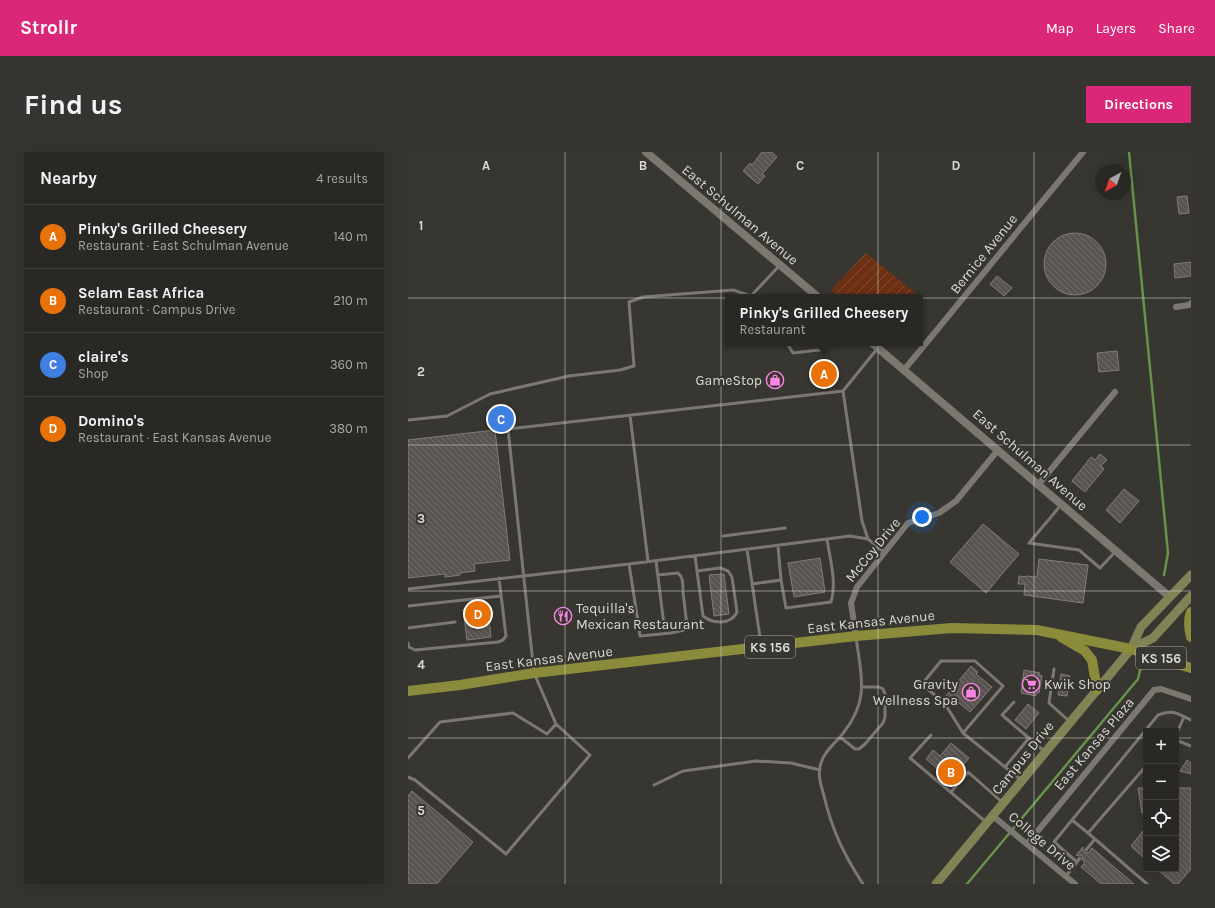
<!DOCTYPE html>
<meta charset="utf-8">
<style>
:root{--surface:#2a2824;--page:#363431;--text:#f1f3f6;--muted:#a5a6a6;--line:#464441;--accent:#db2777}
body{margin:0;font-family:Karla,sans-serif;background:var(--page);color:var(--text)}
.controls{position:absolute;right:12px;bottom:12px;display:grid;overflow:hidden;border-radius:0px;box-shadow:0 4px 16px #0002}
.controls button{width:36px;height:36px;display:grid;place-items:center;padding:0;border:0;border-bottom:1px solid var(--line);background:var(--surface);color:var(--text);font:20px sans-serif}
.compass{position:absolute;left:687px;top:12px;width:36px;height:36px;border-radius:50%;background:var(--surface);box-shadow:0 4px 16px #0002;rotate:220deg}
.you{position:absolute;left:514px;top:365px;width:14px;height:14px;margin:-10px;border:3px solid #fff;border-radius:50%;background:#1a73e8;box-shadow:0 0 0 6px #1a73e833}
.badge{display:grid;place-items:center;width:26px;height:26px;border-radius:50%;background:var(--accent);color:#fff;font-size:13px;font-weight:700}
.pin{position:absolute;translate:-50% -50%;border:2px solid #fff;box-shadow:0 1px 4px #0006}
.popup{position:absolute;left:317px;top:142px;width:198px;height:52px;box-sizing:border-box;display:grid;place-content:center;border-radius:0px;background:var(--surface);filter:drop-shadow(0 1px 3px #0005);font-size:13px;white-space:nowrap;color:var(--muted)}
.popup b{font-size:15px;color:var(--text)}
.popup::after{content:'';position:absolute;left:50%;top:100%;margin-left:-8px;border:8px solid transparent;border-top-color:var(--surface)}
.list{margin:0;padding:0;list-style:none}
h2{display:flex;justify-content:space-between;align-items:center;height:52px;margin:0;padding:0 16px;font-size:17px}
h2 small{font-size:13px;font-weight:400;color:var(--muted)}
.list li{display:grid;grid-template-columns:26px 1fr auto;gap:12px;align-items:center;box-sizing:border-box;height:64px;padding:0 16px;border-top:1px solid var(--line)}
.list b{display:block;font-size:15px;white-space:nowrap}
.list p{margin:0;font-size:13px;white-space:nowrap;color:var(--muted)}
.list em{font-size:13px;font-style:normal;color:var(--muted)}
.icon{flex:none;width:22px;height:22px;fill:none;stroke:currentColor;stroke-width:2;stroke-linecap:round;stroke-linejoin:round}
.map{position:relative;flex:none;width:783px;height:732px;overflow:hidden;border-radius:0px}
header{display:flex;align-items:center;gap:24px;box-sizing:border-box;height:56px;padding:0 20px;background:var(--accent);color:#fff}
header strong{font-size:19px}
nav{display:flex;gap:22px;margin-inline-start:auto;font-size:14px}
.intro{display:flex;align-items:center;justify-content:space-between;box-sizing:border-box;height:96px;padding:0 24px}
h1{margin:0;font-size:28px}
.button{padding:10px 18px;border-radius:0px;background:var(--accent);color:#fff;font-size:14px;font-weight:700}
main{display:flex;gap:24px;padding:0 24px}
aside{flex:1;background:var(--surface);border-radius:0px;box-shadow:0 4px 16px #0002}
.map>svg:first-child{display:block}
.garden{fill:url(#garden-furrows)}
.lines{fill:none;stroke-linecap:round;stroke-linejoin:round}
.stream{stroke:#66924a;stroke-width:2.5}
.building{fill:url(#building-back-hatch);stroke:#817c77}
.service{stroke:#7b7872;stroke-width:3}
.minor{stroke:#7b7872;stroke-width:6}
.tertiary{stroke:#7b7872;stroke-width:8}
.secondary{stroke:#828257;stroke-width:9}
.primary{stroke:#8a8b3b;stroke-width:10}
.grid{fill:none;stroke:#d9d8d4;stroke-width:1;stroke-opacity:0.55}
.labels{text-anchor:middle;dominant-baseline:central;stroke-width:4;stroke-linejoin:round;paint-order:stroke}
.shield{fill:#383630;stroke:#a9a7a3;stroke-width:1}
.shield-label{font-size:13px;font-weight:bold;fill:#d9d8d4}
.street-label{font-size:14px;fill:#d9d8d4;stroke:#383630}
.poi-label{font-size:14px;fill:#d9d8d4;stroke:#383630;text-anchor:end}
.grid-label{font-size:13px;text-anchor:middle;font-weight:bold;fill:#d9d8d4;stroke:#383630;stroke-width:4;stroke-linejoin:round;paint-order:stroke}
</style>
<header>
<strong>Strollr</strong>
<nav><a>Map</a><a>Layers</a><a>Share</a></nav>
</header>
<div class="intro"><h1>Find us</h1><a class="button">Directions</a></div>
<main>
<aside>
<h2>Nearby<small>4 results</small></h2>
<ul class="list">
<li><span class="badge" style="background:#e8710a">A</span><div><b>Pinky's Grilled Cheesery</b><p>Restaurant · East Schulman Avenue</p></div><em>140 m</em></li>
<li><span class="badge" style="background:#e8710a">B</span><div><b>Selam East Africa</b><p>Restaurant · Campus Drive</p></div><em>210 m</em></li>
<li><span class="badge" style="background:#3f7fe0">C</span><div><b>claire's</b><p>Shop</p></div><em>360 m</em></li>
<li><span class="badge" style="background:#e8710a">D</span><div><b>Domino's</b><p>Restaurant · East Kansas Avenue</p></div><em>380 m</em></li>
</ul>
</aside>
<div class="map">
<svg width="783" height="732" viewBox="0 0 783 732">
<defs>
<pattern id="garden-furrows" width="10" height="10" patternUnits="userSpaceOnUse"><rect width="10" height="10" fill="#6e3013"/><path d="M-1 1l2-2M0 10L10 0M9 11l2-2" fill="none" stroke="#824d34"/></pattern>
<pattern id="building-back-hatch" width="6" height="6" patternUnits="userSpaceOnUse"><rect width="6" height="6" fill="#59544f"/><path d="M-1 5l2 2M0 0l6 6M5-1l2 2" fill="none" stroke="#706c67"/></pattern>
</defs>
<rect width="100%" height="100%" fill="#383630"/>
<!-- garden -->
<path class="garden" d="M458,101L512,145H431L423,138Z"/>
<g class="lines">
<!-- stream -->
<path class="stream" d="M721,0L760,401L756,423
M559,732L730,527L732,518"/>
</g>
<!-- building -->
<path class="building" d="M354,0H364L369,5L354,22L357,24L350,32L335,19L342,11L344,13Z
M779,44L781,61L771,62L769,45Z
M636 112a31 31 0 1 1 62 0a31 31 0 1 1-62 0Z
M783,110V124L767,126L766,112Z
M589,124L604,136L596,144L582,132Z
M709,199L711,218L691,220L689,201Z
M87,278L102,408L66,412L67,419L52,421V423L37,425V422L0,426V288Z
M692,302L699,308L693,314L696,317L677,340L664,329L683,305L687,308Z
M716,337L731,349L712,371L698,358Z
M575,372L611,402L578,441L542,410Z
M412,406L417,440L386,445L380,411Z
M631,407L680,413L675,451L616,443L617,432H610L611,424L618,425V424L629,425Z
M316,422L321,462L306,464L301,423Z
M80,455L83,485L59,488L55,457Z
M563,514L570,520L568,522L584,535L562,560L550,550L548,553L538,544Z
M616,518L632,521L631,523L634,524L631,541H628V544L613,541Z
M653,522L662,524L659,544L650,543Z
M620,552L631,561L618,577L607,568Z
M543,591L561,606L543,628L518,607L525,598L532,604Z
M779,608L783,611V622L772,619Z
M730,636H738V661H734Z
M768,636H783V717L770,732H766L749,717H768Z
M4,639L65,690L29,732H0V644Z
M738,675V708L723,694Z
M675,695V699L678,701L681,700L684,696L726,732H693L673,715L677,710L674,708L675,705L673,703L670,704L668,703Z"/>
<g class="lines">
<!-- service -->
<path class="service" d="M379,191L385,201L419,197
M435,239L454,369L460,387L476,400
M222,263L240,409
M0,268L39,264L82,242L161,224L212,218L226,214L221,150L235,145L325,138L343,144L371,114
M653,353L621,391L671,398L692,416L708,399
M315,384L377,376
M370,394L373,428
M339,397L353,492
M287,404L295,464C305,472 323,473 329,460L324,425L320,419L312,416L289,419
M221,412L231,476L256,473L248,409
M250,423L270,421C275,425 275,431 275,437
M344,432L373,428L378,456L423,450C429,430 422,408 419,387
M0,437L221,412L442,384L460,387
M0,454L93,444
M0,476L47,470
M231,476L232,484L263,481L276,478L279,474L275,440
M448,485C453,523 462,547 436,580C429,590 416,599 413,611C409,623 413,633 416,644C424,678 436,703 455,732
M0,491L1,495L7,498L90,490L95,488L98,484L91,426
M646,517L641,551L661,569
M606,550L594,563L636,599
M148,572L126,521L100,277L435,239L469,197
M555,581L595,534L567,509H533L514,532L537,552L555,581L613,628
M523,583L502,606L578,670
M768,583L776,565
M432,585L447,597H451L457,592L475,571L477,565V542L475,537L471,535H455
M768,588L783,594
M0,606L32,570L105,561L139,582L148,572L182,603L98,702L7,628L0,625
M738,614L680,681L739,732
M597,615L621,586
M246,633L275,619L348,609L383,611L412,618
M543,640L560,620L594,650
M664,668L646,690L669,710L672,706
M680,681L664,668L750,563C765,557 770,562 783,568
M678,698L687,687
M658,724L669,710"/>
<!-- minor -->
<path class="minor" d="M768,155L781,153L783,151
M496,218L675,0
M630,333L707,240
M448,484L443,451L449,435L500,371L531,361L548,349L590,298
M585,664L667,732
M619,692L746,538L753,537L783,547"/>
<!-- tertiary -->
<path class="tertiary" d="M238,0L410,145
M464,191L762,445"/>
<!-- secondary -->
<path class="secondary" d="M723,497L745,486L783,444
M528,732L723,497L733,475L783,423"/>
<!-- primary -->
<path class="primary" d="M783,460C780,467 781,477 783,485
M653,485L677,499L684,508L689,538
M0,539L52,533L126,521L448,484L544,476L629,478L723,497L783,516"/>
</g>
<!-- grid -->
<path class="grid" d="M157,0V732M313,0V732M470,0V732M626,0V732M0,146H783M0,293H783M0,439H783M0,586H738M768,586H783"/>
<!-- icons -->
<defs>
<symbol id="shop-ring" viewBox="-11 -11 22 22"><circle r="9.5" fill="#383630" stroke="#fc86e4" stroke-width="1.5"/><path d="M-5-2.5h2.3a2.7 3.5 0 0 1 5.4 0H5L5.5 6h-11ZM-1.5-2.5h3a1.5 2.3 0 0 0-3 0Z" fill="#fc86e4"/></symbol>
<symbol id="restaurant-ring" viewBox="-11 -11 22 22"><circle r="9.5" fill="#383630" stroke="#fc86e4" stroke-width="1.5"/><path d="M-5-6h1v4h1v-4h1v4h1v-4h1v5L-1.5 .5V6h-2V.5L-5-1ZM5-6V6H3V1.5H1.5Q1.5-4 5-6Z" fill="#fc86e4"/></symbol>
<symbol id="supermarket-ring" viewBox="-11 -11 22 22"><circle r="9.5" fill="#383630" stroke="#fc86e4" stroke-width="1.5"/><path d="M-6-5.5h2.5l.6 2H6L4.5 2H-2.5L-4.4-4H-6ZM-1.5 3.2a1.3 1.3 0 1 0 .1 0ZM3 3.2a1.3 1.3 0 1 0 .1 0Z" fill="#fc86e4"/></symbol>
</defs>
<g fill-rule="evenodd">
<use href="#shop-ring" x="357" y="218" width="20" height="20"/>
<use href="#restaurant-ring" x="145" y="454" width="20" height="20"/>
<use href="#supermarket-ring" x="613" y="522" width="20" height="20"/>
<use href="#shop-ring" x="553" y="530" width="20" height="20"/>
</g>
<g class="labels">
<!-- shield labels -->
<g class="shield">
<rect x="337" y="484" width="50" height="22" rx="3"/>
<rect x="728" y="495" width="50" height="22" rx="3"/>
</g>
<g class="shield-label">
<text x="362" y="495">KS 156</text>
<text x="753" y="506">KS 156</text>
</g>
<!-- street labels -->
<g class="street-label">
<text transform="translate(332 63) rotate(40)">East Schulman Avenue</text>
<text transform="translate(576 102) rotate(-51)">Bernice Avenue</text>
<text transform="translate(622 308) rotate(41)">East Schulman Avenue</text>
<text transform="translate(465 398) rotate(-51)">McCoy Drive</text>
<text transform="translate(463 470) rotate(-6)">East Kansas Avenue</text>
<text transform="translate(141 507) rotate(-7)">East Kansas Avenue</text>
<text transform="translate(686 592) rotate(-50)">East Kansas Plaza</text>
<text transform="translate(615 606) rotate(-51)">Campus Drive</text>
<text transform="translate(634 689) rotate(40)">College Drive</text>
</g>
<!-- poi labels -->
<g class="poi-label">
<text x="354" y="228">GameStop</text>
<text x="168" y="456" text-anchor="start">Tequilla's<tspan x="168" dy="16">Mexican Restaurant</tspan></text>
<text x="550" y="532">Gravity<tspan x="550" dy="16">Wellness Spa</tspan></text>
<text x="636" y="532" text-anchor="start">Kwik Shop</text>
</g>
</g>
<g class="grid-label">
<text x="78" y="18">A</text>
<text x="235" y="18">B</text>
<text x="392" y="18">C</text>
<text x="548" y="18">D</text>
<text x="13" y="78">1</text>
<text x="13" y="224">2</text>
<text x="13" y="371">3</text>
<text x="13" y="517">4</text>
<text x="13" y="663">5</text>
</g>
</svg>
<div class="controls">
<button>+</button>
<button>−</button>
<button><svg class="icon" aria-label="locate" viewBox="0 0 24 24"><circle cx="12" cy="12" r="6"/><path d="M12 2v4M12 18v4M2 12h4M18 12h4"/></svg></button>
<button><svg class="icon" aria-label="layers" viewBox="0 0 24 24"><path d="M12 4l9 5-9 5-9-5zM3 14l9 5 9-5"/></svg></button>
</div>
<svg class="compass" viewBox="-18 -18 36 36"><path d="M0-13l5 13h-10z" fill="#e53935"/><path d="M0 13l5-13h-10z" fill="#a5a6a6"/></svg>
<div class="you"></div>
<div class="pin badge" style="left:416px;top:222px;background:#e8710a">A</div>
<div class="popup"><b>Pinky's Grilled Cheesery</b>Restaurant</div>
<div class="pin badge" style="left:543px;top:620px;background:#e8710a">B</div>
<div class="pin badge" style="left:93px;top:267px;background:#3f7fe0">C</div>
<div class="pin badge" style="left:70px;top:462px;background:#e8710a">D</div>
</div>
</main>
